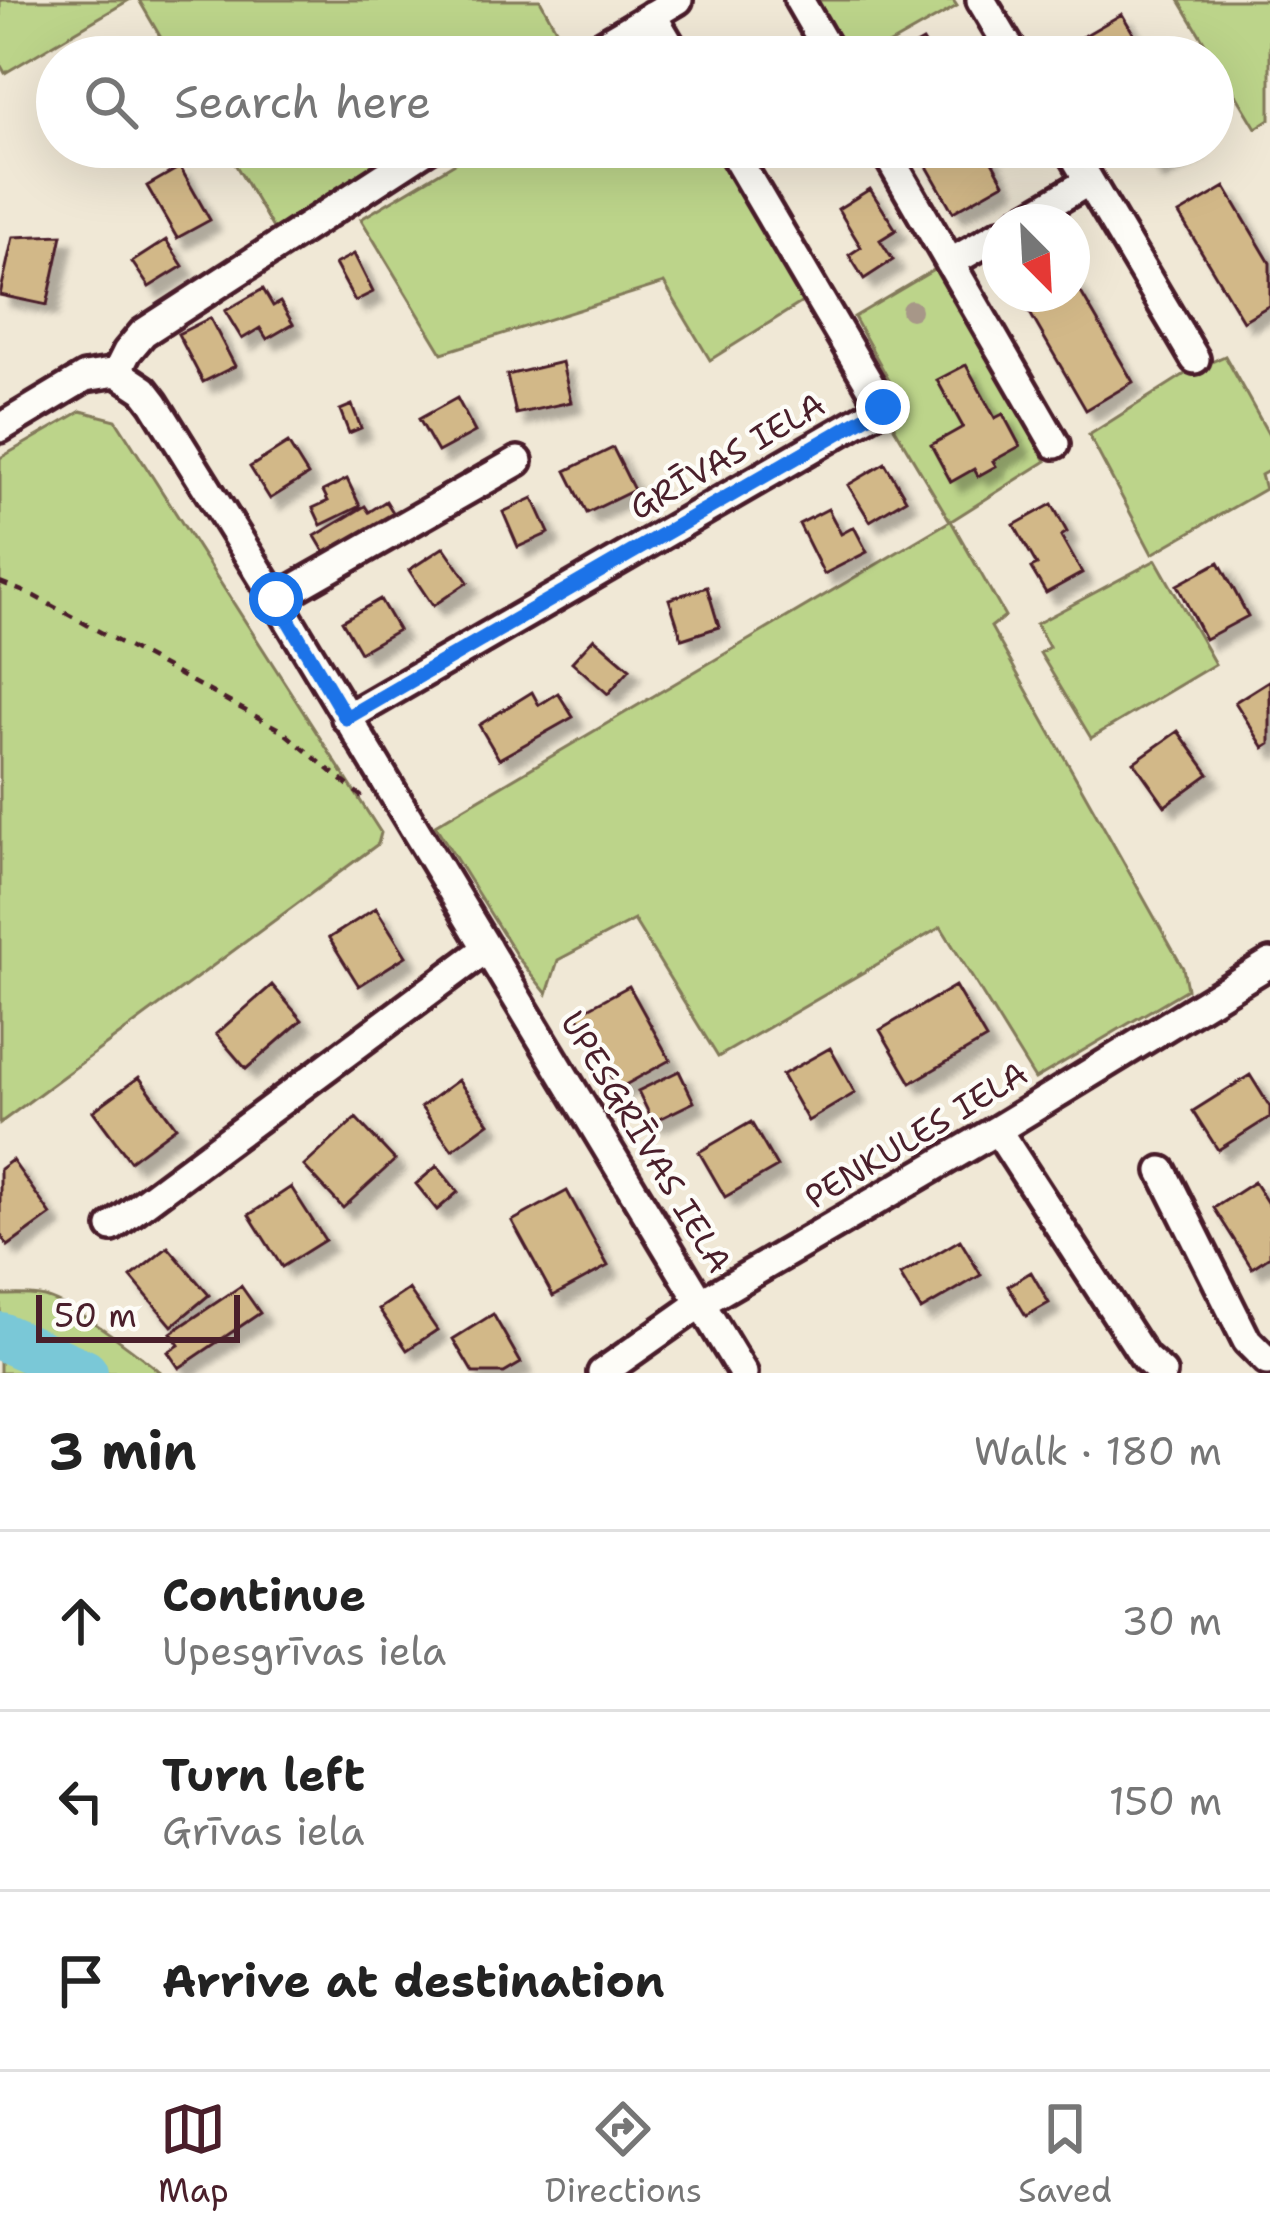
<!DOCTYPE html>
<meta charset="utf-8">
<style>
:root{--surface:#fff;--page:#f6f6f6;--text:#222;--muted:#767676;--line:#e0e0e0;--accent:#4a1f2b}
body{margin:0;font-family:"Shantell Sans",sans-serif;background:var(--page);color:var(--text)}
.compass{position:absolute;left:982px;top:204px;width:108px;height:108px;border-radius:50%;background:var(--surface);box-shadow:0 12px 48px #0002;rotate:156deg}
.scale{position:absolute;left:36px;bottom:30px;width:204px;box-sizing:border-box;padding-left:12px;border:6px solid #4a1f2b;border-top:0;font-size:33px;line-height:42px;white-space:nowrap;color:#4a1f2b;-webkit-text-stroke:9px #fdfcf7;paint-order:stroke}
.stop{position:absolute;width:36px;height:36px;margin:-27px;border:9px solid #1a73e8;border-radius:50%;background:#fff}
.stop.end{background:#1a73e8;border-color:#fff;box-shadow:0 3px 12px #0008}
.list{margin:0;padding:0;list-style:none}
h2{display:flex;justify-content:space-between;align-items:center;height:156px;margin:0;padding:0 48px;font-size:51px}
h2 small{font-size:39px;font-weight:400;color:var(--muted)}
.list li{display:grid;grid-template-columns:78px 1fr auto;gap:36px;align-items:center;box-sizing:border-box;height:180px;padding:0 48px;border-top:3px solid var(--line)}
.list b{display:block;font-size:45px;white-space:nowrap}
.list p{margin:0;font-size:39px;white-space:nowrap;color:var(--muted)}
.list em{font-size:39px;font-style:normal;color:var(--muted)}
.icon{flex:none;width:66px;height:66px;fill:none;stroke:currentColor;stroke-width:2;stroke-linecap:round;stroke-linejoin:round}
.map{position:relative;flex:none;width:1270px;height:1373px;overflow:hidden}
.search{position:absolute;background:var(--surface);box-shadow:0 12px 48px #0002;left:36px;right:36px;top:36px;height:132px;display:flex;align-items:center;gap:30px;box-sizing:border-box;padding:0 42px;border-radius:66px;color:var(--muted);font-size:45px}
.sheet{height:696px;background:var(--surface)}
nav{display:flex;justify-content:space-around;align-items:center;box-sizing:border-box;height:168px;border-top:3px solid var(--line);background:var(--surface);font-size:33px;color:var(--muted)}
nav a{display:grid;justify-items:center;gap:6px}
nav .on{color:var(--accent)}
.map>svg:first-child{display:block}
.green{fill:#bcd48a;stroke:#837a5a;stroke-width:3}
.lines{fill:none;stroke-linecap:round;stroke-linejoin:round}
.river{stroke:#7ac8d7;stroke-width:48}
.building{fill:#d2b888;stroke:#4a1f2b;stroke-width:3;filter:url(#shadow)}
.minor-casing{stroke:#4a1f2b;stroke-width:36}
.path{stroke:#4a1f2b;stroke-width:4.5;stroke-dasharray:9 9;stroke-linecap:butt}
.minor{stroke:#fdfcf7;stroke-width:27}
.tree{fill:#a79788}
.route{stroke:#1a73e8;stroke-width:15}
.labels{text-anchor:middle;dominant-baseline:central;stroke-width:9;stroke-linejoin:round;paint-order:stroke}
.street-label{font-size:33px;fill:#4a1f2b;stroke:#fdfcf7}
</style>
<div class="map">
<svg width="1270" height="1373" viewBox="0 0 1270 1373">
<defs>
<filter id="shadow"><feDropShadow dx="10" dy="10" stdDeviation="3" flood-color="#0004"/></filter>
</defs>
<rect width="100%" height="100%" fill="#f0e8d6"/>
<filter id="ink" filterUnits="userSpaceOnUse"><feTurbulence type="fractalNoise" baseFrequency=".00833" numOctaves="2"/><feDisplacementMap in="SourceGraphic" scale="24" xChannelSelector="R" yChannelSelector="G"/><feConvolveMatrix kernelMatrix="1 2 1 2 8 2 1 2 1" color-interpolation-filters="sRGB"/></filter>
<g filter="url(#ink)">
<!-- green -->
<path class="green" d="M0,0H129L5,73L0,64Z
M139,0H540L567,49L554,57H172Z
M813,0H953L957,6L867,57H848Z
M1179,0H1270V119L1256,128Z
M225,147H408L274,230Z
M482,147H714L804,301L710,360L664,283L442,353L361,219Z
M937,268L1046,461L951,521L1005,616L991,627L1183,968L1187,989L1035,1079L941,927L718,1057L634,920L558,960L547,994L518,958L435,825L950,521L894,427L902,404L854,317Z
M1225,356L1270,437V470L1261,475L1265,489L1152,554L1089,435L1185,374Z
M81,411L116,420L381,833L378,844L0,1123V458Z
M1156,560L1215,664L1091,738L1040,653L1049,647L1036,624Z
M0,1295C12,1295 26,1294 39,1296C69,1300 136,1352 161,1373H0Z"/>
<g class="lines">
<!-- river -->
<path class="river" d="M0,1336L84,1373"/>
</g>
<!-- building -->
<path class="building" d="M1122,14L1147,57H1087L1077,40Z
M923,41L933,57H895Z
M916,147H984L1004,183L953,212Z
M1140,147H1193L1154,170Z
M180,167L210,220L177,238L147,186Z
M1225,187L1270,263V305L1243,321L1179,214Z
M870,189L896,230L880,240L893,260L864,279L849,255L861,247L838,209Z
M62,235L47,305L0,295L13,237Z
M166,240L183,266L149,287L132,262Z
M354,254L373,292L355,301L335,264Z
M1072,277L1133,382L1086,410L1019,294H1072Z
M263,289L273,306L280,302L293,324L267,339L260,328L242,339L225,311Z
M210,318L235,366L203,382L178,334Z
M562,362L571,402L516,414L507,375Z
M966,365L995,418L1003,414L1020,446L993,461L996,466L978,476L974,469L951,482L931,445L963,427L937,380Z
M457,398L475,432L438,452L419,419Z
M352,405L361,428L349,433L340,410Z
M288,443L308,475L270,499L250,467Z
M613,448L634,490L587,513L566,471Z
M885,463L906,499L870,521L848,485Z
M347,479L360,506L321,525L313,508L328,501L323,491Z
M533,498L549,533L518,547L503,512Z
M386,501L396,517L328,558L315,536L365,506L369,512Z
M1052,504L1067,532L1061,536L1082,573L1046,593L1031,568L1037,565L1014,525Z
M828,509L841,534L854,527L867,552L824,574L799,524Z
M444,547L468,582L433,606L409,570Z
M1219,562L1248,616L1205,639L1177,585Z
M707,587L719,627L682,639L669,599Z
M380,599L398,630L360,652L342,621Z
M594,638L630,669L608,694L572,662Z
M1270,680V744L1264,748L1235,702Z
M532,692L539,705L558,693L573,717L499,759L479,725Z
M1178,731L1209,774L1165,806L1134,762Z
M376,908L406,956L359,986L329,938Z
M272,985L302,1020L246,1069L216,1034Z
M629,986L670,1060L618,1089L577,1014Z
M955,986L986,1039L911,1083L880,1030Z
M830,1048L855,1093L808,1121L782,1075Z
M679,1071L694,1102L653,1122L638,1091Z
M1250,1075L1270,1107V1117L1218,1150L1193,1111Z
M139,1077L176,1127L130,1161L93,1111Z
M458,1080L489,1123L452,1150L421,1107Z
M356,1118L395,1160L343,1208L304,1166Z
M751,1122L777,1167L725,1197L699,1152Z
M12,1160L51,1215L8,1246L0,1234V1169Z
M437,1166L458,1192L437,1210L416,1184Z
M1254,1182L1270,1207V1256L1252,1268L1214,1208Z
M291,1187L325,1240L282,1267L249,1215Z
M567,1191L608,1266L553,1296L512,1221Z
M960,1240L981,1275L921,1310L900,1275Z
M168,1247L209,1295L172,1326L131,1277Z
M1031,1272L1049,1303L1026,1316L1008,1286Z
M241,1286L260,1313L179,1368L168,1352L179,1345L171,1333Z
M409,1289L437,1330L407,1350L379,1309Z
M493,1314L521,1363L504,1373H473L453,1339Z"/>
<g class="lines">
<defs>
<path id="minor" d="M799,0L832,57
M981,0L1015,57
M652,15L677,57
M582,57L678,0
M883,147L1055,444
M1069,147L1195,359
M1020,222L1089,181
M950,263L1000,234
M117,372L144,390L154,403L276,599L743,1373
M117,372L127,352L143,333L430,147
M0,428L85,377L117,372
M276,599L518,461
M346,718L883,407L730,147
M997,1130L1145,1358L1162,1373
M1162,1171L1247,1341L1267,1361
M112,1227L487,948
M602,1373L701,1303L997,1130L1270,963"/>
</defs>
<!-- minor casing -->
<use href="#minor" class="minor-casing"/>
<!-- path -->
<path class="path" d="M0,582L34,596L281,730L362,797"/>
<!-- minor -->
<use href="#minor" class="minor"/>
</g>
<!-- trees -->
<circle class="tree" cx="911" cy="310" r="10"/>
</g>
<g class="lines" filter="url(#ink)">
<!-- route -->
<path class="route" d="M276,599L346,718L883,407"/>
</g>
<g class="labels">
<!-- street labels -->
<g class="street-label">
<text transform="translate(727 456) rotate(-30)">GRĪVAS IELA</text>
<text transform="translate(916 1135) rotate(-31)">PENKULES IELA</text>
<text transform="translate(646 1142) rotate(59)">UPESGRĪVAS IELA</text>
</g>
</g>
</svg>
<svg class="compass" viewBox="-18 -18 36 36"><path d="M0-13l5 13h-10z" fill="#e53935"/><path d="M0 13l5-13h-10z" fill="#767676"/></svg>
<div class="scale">50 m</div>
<div class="stop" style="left:276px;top:599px"></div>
<div class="stop end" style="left:883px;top:407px"></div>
<div class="search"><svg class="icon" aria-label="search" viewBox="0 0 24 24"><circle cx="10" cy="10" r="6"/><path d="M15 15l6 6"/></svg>Search here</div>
</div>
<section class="sheet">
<h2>3 min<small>Walk · 180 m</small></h2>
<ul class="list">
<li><svg class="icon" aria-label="ahead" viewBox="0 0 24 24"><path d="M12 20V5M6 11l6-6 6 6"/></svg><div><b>Continue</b><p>Upesgrīvas iela</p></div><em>30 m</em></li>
<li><svg class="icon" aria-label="left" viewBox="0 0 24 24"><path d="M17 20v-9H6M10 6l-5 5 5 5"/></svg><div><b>Turn left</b><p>Grīvas iela</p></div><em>150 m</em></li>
<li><svg class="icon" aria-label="arrive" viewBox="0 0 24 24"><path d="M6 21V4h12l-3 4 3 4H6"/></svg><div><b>Arrive at destination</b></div></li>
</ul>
</section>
<nav>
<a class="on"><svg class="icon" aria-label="map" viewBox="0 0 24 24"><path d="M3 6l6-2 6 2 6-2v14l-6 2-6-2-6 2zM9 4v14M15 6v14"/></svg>Map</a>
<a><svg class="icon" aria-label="directions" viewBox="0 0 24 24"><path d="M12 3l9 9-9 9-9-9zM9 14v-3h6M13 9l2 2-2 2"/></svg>Directions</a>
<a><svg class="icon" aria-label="saved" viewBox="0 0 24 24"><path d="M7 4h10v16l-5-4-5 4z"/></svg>Saved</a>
</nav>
